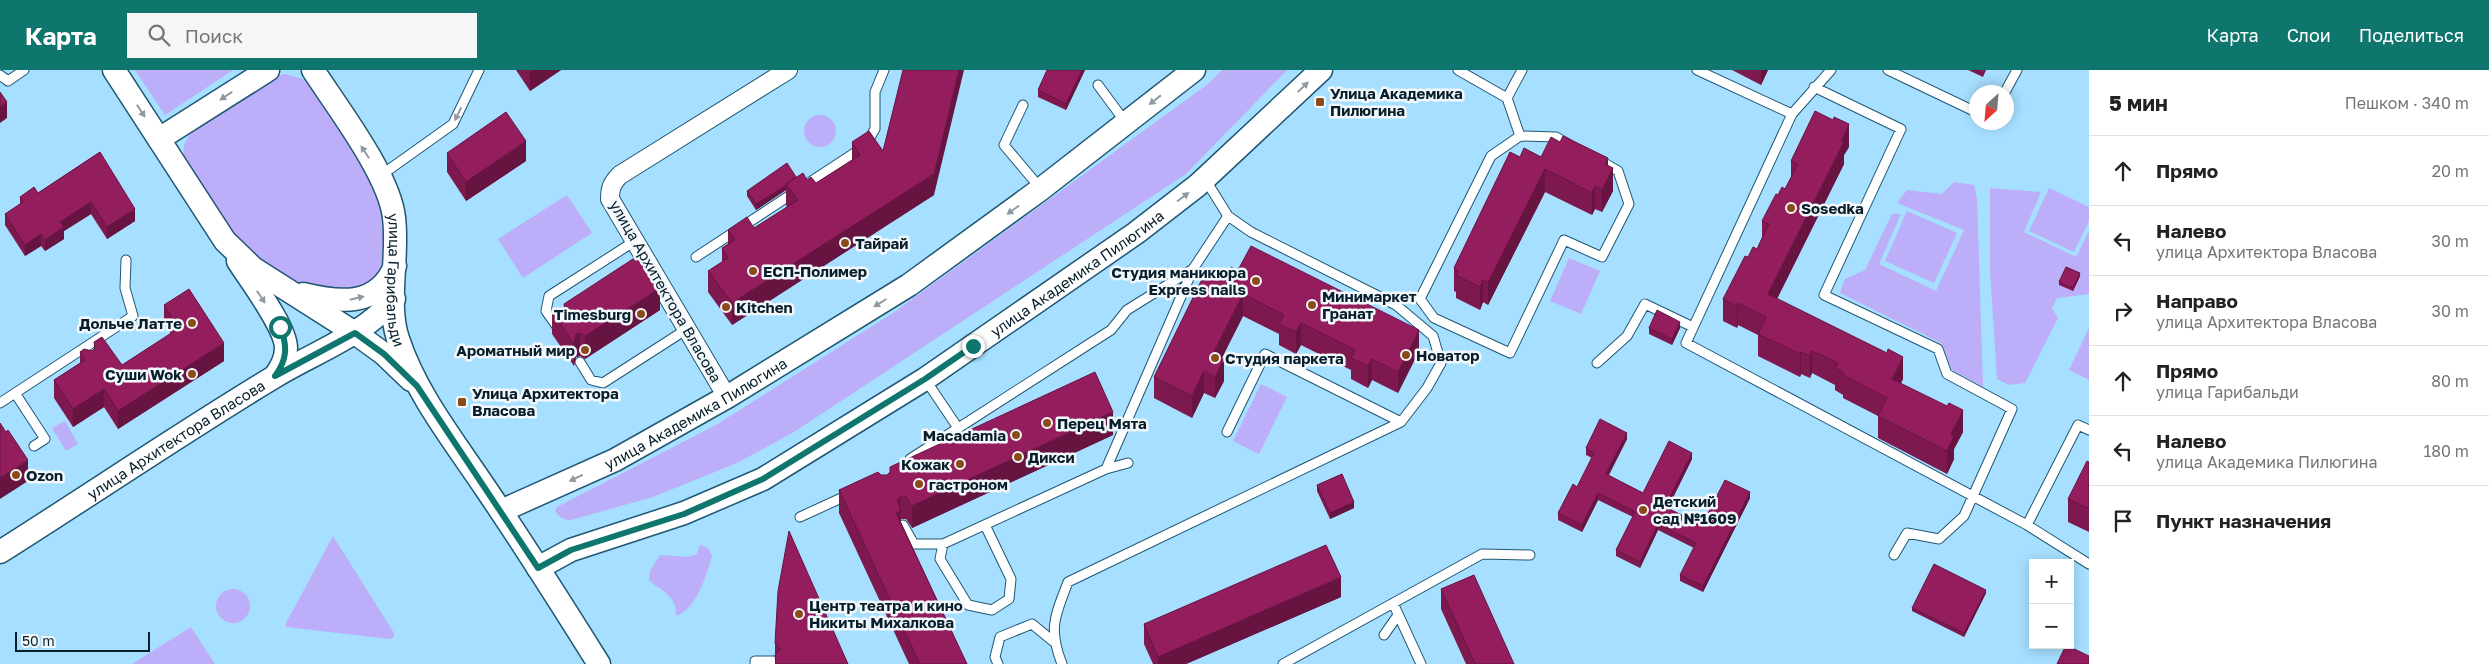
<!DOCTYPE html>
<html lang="ru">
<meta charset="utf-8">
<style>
:root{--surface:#fff;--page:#f6f6f6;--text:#222;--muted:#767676;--line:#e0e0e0;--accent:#0f766e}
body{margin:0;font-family:"Golos Text",sans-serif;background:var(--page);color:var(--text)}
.controls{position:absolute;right:15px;bottom:15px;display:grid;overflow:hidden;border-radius:0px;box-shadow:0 2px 12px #0003}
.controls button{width:45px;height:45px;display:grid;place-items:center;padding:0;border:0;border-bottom:1px solid var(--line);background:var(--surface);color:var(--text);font:25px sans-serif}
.compass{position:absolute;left:1969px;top:15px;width:45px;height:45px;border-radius:50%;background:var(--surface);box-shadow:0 2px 12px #0003;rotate:206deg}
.scale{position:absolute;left:15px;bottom:12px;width:135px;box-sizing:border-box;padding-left:5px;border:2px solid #081f2b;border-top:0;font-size:14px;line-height:18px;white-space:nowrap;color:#081f2b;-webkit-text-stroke:4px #f2f8fb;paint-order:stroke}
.stop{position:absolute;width:15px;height:15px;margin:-11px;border:4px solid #0f766e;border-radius:50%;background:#fff}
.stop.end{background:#0f766e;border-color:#fff;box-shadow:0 1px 5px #0008}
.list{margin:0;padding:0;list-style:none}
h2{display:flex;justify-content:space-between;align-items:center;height:65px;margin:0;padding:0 20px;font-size:21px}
h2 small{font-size:16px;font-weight:400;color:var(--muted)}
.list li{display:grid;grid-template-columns:32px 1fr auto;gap:15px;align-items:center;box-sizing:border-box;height:70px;padding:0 20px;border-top:1px solid var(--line)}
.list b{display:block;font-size:19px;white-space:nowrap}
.list p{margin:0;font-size:16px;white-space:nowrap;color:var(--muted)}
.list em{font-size:16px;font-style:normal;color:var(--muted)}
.icon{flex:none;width:28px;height:28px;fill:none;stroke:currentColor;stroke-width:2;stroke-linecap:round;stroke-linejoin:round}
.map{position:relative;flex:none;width:2089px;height:594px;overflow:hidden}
header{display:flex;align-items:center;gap:30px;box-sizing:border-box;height:70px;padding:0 25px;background:var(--accent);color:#fff}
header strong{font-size:24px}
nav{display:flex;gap:28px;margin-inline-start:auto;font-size:18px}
.search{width:350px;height:45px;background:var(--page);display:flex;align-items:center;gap:12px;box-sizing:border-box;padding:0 18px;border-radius:0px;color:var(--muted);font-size:19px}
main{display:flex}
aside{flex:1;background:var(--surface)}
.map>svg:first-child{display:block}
.green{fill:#bdaefa}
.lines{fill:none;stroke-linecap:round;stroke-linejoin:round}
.service-casing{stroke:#1f5773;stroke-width:11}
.minor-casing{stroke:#1f5773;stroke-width:20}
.tertiary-casing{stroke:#1f5773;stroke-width:25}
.service{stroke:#fff;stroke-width:9}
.minor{stroke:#fff;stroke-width:18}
.tertiary{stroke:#fff;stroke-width:22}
.wall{fill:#7e1950}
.shaded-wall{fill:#671441}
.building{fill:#931d5d;stroke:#671441}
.oneway{fill:#909aa0}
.route{stroke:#0f766e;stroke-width:6}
.poi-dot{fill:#8c4a18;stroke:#f2f8fb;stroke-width:2}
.labels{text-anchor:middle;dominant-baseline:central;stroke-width:5;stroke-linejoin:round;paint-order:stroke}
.poi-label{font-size:15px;font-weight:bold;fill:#081f2b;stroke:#f2f8fb;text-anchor:start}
.street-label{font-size:15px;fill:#081f2b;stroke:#f2f8fb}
</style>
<header>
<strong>Карта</strong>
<div class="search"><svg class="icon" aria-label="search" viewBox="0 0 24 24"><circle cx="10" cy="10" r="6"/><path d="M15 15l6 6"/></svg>Поиск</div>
<nav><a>Карта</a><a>Слои</a><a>Поделиться</a></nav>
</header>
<main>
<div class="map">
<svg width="2089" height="594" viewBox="0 0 2089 594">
<rect width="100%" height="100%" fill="#a6dfff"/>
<!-- green -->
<path class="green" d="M135,0H233L165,45Z
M1222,0H1287L1186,104L794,362L737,393L653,427L571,450C563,450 560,448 555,441L557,437L716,355L893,243L1208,14Z
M285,4L303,9L310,16C338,60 410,150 379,204C375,211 366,216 359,221C344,220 328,221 313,218C249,205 220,145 186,94C181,80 184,72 193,60L276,6Z
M804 61a16 16 0 1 1 32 0a16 16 0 1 1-32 0Z
M1954,112L1974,115L1977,129L1983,317L1952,300L1941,273L1840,223L1845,209L1865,200L1892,144H1901L1879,194L1936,221L1964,160L1897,133L1907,120L1942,124Z
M1990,118L2041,122L2024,162L2076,187L2089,161V224L2057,228L2052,238L2058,248L2025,313L2009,315L1997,309L1990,201Z
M2049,118L2089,137V151L2074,182L2029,161Z
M567,125L592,163L523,208L498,169Z
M1907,141L1957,163L1934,213L1885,191Z
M1569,188L1600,201L1581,244L1550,231Z
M2089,258V310L2069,300Z
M1261,314L1287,327L1259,384L1233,371Z
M65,351L78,374L66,381L52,358Z
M333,466L394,563V567L390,569L286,557V553Z
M700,475L708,478L712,486C706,506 697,538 676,546C677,527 663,521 649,511L650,501L660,485L688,487L697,484Z
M216 536a17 17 0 1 1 34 0a17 17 0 1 1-34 0Z
M191,557L215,594H132Z"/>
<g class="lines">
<defs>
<path id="service" d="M1458,0L1507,28L1522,0
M1697,0L1792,44
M1831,0L1792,44L1686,273L2027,455
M1888,0L1976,42
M0,5L8,11L24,0
M1098,15L1126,53
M1814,17L1901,59L1824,225L1938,279L1947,304L2012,339L1964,446L1939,469L1907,463L1894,485
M2005,22L2017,0
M1507,28L1520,66L1491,86L1420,229L1434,248L1510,283L1564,170L1602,187L1629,134L1618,101L1599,90
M1023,35L1004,75L1041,119
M1520,66L1556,67L1570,75
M380,106L453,54L479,0
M696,187L865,76L875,59V22L884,0
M558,258L546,241L549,226L635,171
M580,292L591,310L603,313L687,259
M1597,293L1627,266L1645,234L1693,257
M925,309L958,358
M15,323L45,369L34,376
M0,333L133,246L125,218L126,190
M2089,360L2078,355L2027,455L2089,494
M1227,362L1265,284L1401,352
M910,389L1111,260L1127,240L1193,199
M1106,399L1128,393
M800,447L850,424
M903,455L914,474H943L1106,399L1193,199L1228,146
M943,474L940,489L968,535L992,540L1009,529L1011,509L985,455
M1393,533L1421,594
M1384,565L1398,545
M755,594V591H774
M998,594L995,587L1000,567L1032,554L1054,572
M1062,594C1048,558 1055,546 1068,512L1401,352L1427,318L1441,293L1433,266L1396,235L1251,162L1228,146L1205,109
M1283,594L1482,484L1530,485"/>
<path id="minor" d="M727,327L610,129C610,118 612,113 620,105L788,0"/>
<g id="tertiary">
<path d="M114,0L225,171L253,198L355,263L384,284L411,310"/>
<path id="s1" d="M313,0C337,37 390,106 394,148C399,186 386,233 398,269C416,324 454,371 486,419C525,476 562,535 599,594"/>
<path d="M159,69L268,0"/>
<path d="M238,191C250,210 286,257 286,278C286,289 281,298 275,306"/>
<path d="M303,224C340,233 378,237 395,196"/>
<path id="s2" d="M501,441L615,390L727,327L909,215L1041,119L1194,0"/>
<path id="s3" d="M0,482C92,424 181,363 274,307C315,282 363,266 394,229"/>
<path id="s4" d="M538,498L571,480L684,443L763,409L925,309L1136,163L1198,115L1321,0"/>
</g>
</defs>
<!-- service casing -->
<use href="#service" class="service-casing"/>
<!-- minor casing -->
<use href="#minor" class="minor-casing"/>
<!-- tertiary casing -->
<use href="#tertiary" class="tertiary-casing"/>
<!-- service -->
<use href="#service" class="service"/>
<!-- minor -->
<use href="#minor" class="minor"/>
<!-- tertiary -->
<use href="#tertiary" class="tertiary"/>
</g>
<!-- wall -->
<path class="wall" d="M516,0H561L530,21Z
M1047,0H1085L1066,40L1038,27V20Z
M1732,0H1768L1761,15Z
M1968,0H1986L1983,7Z
M852,72L883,81L934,125L732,255L708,222V201L722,192V178L728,174V160L754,158L787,137L786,135V120L756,140L747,126V121L796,107L807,110L816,113L852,90Z
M1560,72L1608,96L1613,121L1602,142L1595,139L1592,145L1545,122L1488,235L1483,232L1480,240L1456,228V222L1454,221V198L1520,87H1541Z
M1849,77L1844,85V94L1777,229L1903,309L1901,313L1963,362L1954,379V389L1947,404L1878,368V346L1843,328V325L1835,320V315L1812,303L1810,308L1801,304L1800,307L1758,286V265L1738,255L1737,258L1723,251V229L1748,187L1757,179L1762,167V151L1778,125L1785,119L1791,107V91Z
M100,82L135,151L107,169L91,144L64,161V169L45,181L41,176L25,186L5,155V144L20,134V127L38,123Z
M447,83L526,91L466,131L447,102Z
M2080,206L2073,221L2059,215V212Z
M1225,208L1419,281L1398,323L1372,310L1368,318L1351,309V300L1301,275L1296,284L1279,275V264L1243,246L1222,288L1224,311L1215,328L1204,323L1192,348L1154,328V307Z
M564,234L660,240L585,289L580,286L576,287L574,296L552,264V241L562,243L564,241Z
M164,235L224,291L118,359L104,337L73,357L54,328V310L80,293V282L92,281L94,279V272L122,295L171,264L164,253Z
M1649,258H1680L1672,275L1649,264Z
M1113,365L912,458L906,449H901V452L967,594H909L839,443V420L881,405H887Z
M1627,369L1608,405L1643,423L1692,389L1668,438L1702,455L1750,428L1703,522L1680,511V505L1694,478L1658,460L1640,498L1616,486V480L1633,447L1598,430L1582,462L1558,450V443L1577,417L1592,388L1586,385V378Z
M2089,392V462L2068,452V429Z
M1317,415L1354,438L1330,449L1317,421Z
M1441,519L1514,594H1466L1441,539Z
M1986,523L1964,567L1912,541V538Z
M1341,527L1186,594H1153L1144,574V554Z
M775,573L848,594H775Z"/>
<!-- shaded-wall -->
<path class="shaded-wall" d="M532,0H561L530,21V1Z
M959,0H964L934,125L732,255V233L934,104Z
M1082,0H1085L1066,40V34Z
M1761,0H1768L1761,15Z
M7,32V48L0,53V37Z
M1849,54V77L1844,85V94L1768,247V224Z
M526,71V91L466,131V112Z
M1608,88V108L1613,98V121L1602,142V120L1605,94Z
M1545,99V122L1488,235V213Z
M786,115V120L756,140V134Z
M1595,116V139L1592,145V123Z
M91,132V144L64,161V169L45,181V170L60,152Z
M135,139V151L107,169V157Z
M41,164V176L25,186V175Z
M2080,203V206L2073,221V218Z
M1483,210V232L1480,240V217Z
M660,218V240L585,289V266Z
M1243,224V246L1213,305V284Z
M1738,233V255L1737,258V236Z
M1680,252V258L1672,275V269Z
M1301,253V275L1296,284V262Z
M1419,260V281L1398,323V302Z
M580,263V286L576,287L574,296V274L576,264Z
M224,273V291L118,359V341Z
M1812,281V303L1810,308V286Z
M1801,282V304L1800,307V284Z
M1903,287V309L1892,331V309Z
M1224,289V311L1215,328V307Z
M1372,289V310L1368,318V296Z
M1204,301V323L1192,348V326Z
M104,319V337L73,357V339Z
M1963,340V362L1954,379V389L1947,404V381L1951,364Z
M1113,342V365L912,458V436Z
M1627,363V369L1606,411V404Z
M1692,383V389L1665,443V437Z
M28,390V411L0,429V408Z
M1750,422V428L1703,522V516Z
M1598,423V430L1582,462V455Z
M900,427L901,463L896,443L897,430Z
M1354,432V438L1330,449V443Z
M1658,454V460L1640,498V492Z
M1341,507V527L1186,594H1158V587Z
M1986,520V523L1964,567V563Z"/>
<!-- building -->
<path class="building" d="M903,0H959L934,104L732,233L708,201L728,188L722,178L735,170L728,160L747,147L754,158L798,130L786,114L803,103L807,110L811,107L816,113L860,85L852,72L869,61L883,81Z
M1047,0H1082L1066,34L1038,20Z
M1975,0H1985L1983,4Z
M0,22L7,32L0,37Z
M1815,41L1833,50L1834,47L1849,54L1841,70L1844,72L1768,224L1887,283L1888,279L1903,287L1892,309L1947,336L1949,333L1963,340L1951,364L1954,366L1947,381L1878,346L1887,328L1843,305L1844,303L1835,298L1838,293L1812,281L1810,286L1801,282L1800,284L1758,264L1766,247L1738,233L1737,236L1723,229L1745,186L1748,187L1753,177L1757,179L1769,154L1762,151L1776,124L1778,125L1782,117L1785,119L1798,94L1791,91Z
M506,42L526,71L466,112L447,83Z
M1563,66L1608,88L1605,94L1613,98L1602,120L1595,116L1592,123L1545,99L1488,213L1483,210L1480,217L1456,205L1458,201L1454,198L1510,82L1520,87L1524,78L1541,87L1551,67L1560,72Z
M100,82L135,139L107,157L91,132L60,152L64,157L45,170L41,164L25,175L5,144L23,132L20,127L34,117L38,123Z
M787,93L796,107L786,114L787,115L756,134L747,121Z
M1251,176L1419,260L1398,302L1372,289L1368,296L1351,288L1355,280L1301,253L1296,262L1279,254L1284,245L1243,224L1213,284L1224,289L1215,307L1204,301L1192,326L1154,307L1207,199L1225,208L1231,197L1238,200Z
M639,185L660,218L585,266L580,263L576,264L574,274L552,241L562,243L565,240L564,234Z
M2066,197L2080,203L2073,218L2059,212Z
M189,219L224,273L118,341L104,319L73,339L54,310L85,290L80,282L84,279L92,281L95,278L94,272L102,267L122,295L179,258L164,235Z
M1657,240L1680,252L1672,269L1649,258Z
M1095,302L1113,342L912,436L906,427H900L897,430L901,441L896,443L967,594H920L839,420L878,402L881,405H887L890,402V397Z
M1600,349L1627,363L1606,404L1643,423L1669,371L1692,383L1665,437L1702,455L1725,410L1750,422L1703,516L1680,505L1696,473L1658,454L1640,492L1616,480L1635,442L1598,423L1582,455L1558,443L1573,414L1577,417L1594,383L1586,378Z
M0,353L6,362L8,360L28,390L0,408Z
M2087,391L2089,392V439L2068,429Z
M1342,404L1354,432L1330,443L1317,415Z
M789,461L848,594H776L775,585L780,579L775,573L778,521Z
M1326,475L1341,507L1158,587L1144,554Z
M1934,494L1986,520L1964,563L1912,538Z
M1474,505L1514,594H1475L1441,519Z
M2066,575L2089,586V594H2057Z"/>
<!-- one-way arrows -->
<defs><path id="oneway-solid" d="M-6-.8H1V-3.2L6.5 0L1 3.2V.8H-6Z" transform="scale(1.25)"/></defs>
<g class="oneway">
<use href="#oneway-solid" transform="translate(1303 17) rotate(-43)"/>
<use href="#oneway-solid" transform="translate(226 26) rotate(147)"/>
<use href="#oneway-solid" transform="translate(1155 30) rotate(142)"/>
<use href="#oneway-solid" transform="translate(141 41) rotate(57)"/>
<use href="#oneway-solid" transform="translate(458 44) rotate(116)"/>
<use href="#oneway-solid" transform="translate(365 82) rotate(-123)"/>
<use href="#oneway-solid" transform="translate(1183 127) rotate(-37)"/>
<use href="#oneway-solid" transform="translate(1013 140) rotate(144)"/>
<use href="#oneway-solid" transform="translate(261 227) rotate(57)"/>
<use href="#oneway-solid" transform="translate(357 228) rotate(-13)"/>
<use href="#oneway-solid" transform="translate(880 233) rotate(148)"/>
<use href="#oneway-solid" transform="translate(576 408) rotate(155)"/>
</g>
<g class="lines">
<!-- route -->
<path class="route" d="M280,257C288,276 287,290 275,306L355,263L384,284L417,316L538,498L571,480L684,444L763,409L925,309L973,276"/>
</g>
<!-- markers -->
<g class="poi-dot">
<rect x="1315" y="27" width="10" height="10" rx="2.5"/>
<circle cx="1791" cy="138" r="5"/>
<circle cx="845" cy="173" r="5"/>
<circle cx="753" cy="201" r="5"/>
<circle cx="1256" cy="211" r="5"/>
<circle cx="1312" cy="235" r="5"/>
<circle cx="726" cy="237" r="5"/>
<circle cx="641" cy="244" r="5"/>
<circle cx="192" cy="253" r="5"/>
<circle cx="585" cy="280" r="5"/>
<circle cx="1406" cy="285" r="5"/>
<circle cx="1215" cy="288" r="5"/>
<circle cx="192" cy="304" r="5"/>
<rect x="457" y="327" width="10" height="10" rx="2.5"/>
<circle cx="1047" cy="353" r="5"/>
<circle cx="1016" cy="365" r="5"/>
<circle cx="1018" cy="387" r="5"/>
<circle cx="960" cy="394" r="5"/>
<circle cx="16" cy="405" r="5"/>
<circle cx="919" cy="414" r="5"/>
<circle cx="1643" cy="440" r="5"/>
<circle cx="799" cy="544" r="5"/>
</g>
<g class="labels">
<!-- poi labels -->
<g class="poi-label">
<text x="1330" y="23">Улица Академика<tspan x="1330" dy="17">Пилюгина</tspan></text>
<text x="1801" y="138">Sosedka</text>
<text x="855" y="173">Тайрай</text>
<text x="763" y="201">ЕСП-Полимер</text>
<text x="1246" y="202" text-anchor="end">Студия маникюра<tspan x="1246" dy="17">Express nails</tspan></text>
<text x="1322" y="226">Минимаркет<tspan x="1322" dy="17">Гранат</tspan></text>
<text x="736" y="237">Kitchen</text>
<text x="631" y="244" text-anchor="end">Timesburg</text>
<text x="182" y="253" text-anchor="end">Дольче Латте</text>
<text x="575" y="280" text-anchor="end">Ароматный мир</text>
<text x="1416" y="285">Новатор</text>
<text x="1225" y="288">Студия паркета</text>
<text x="182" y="304" text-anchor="end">Суши Wok</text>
<text x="472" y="323">Улица Архитектора<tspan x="472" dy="17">Власова</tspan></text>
<text x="1057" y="353">Перец Мята</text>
<text x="1006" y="365" text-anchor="end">Macadamia</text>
<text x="1028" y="387">Дикси</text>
<text x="950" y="394" text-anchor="end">Кожак</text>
<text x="26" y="405">Ozon</text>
<text x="929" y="414">гастроном</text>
<text x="1653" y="431">Детский<tspan x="1653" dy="17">сад №1609</tspan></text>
<text x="809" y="535">Центр театра и кино<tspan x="809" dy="17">Никиты Михалкова</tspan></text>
</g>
<!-- street labels -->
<g class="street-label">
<text stroke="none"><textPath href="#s4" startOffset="618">улица Академика Пилюгина</textPath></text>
<text stroke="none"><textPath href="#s1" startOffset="232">улица Гарибальди</textPath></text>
<text transform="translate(666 221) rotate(60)">улица Архитектора Власова</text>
<text stroke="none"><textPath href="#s2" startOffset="218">улица Академика Пилюгина</textPath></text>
<text stroke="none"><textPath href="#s3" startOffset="209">улица Архитектора Власова</textPath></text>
</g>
</g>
</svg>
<div class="controls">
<button>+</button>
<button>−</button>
</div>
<svg class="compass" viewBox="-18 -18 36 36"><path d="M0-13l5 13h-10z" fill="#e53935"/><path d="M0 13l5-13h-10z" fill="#767676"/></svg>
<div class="scale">50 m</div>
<div class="stop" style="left:280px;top:257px"></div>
<div class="stop end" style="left:973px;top:276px"></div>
</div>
<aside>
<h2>5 мин<small>Пешком · 340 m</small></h2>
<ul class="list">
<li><svg class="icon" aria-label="ahead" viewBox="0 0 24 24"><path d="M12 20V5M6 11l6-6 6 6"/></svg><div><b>Прямо</b></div><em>20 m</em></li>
<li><svg class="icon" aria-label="left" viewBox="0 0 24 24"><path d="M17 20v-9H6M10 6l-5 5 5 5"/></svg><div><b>Налево</b><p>улица Архитектора Власова</p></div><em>30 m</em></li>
<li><svg class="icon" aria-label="right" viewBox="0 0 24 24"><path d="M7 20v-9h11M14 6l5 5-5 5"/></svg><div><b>Направо</b><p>улица Архитектора Власова</p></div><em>30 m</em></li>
<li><svg class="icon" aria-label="ahead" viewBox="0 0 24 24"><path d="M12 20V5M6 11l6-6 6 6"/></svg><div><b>Прямо</b><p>улица Гарибальди</p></div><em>80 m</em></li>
<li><svg class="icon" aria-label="left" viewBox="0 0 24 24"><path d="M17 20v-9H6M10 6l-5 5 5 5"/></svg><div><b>Налево</b><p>улица Академика Пилюгина</p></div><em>180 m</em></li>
<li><svg class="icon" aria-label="arrive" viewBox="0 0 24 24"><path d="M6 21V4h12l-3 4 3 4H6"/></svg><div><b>Пункт назначения</b></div></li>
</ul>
</aside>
</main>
